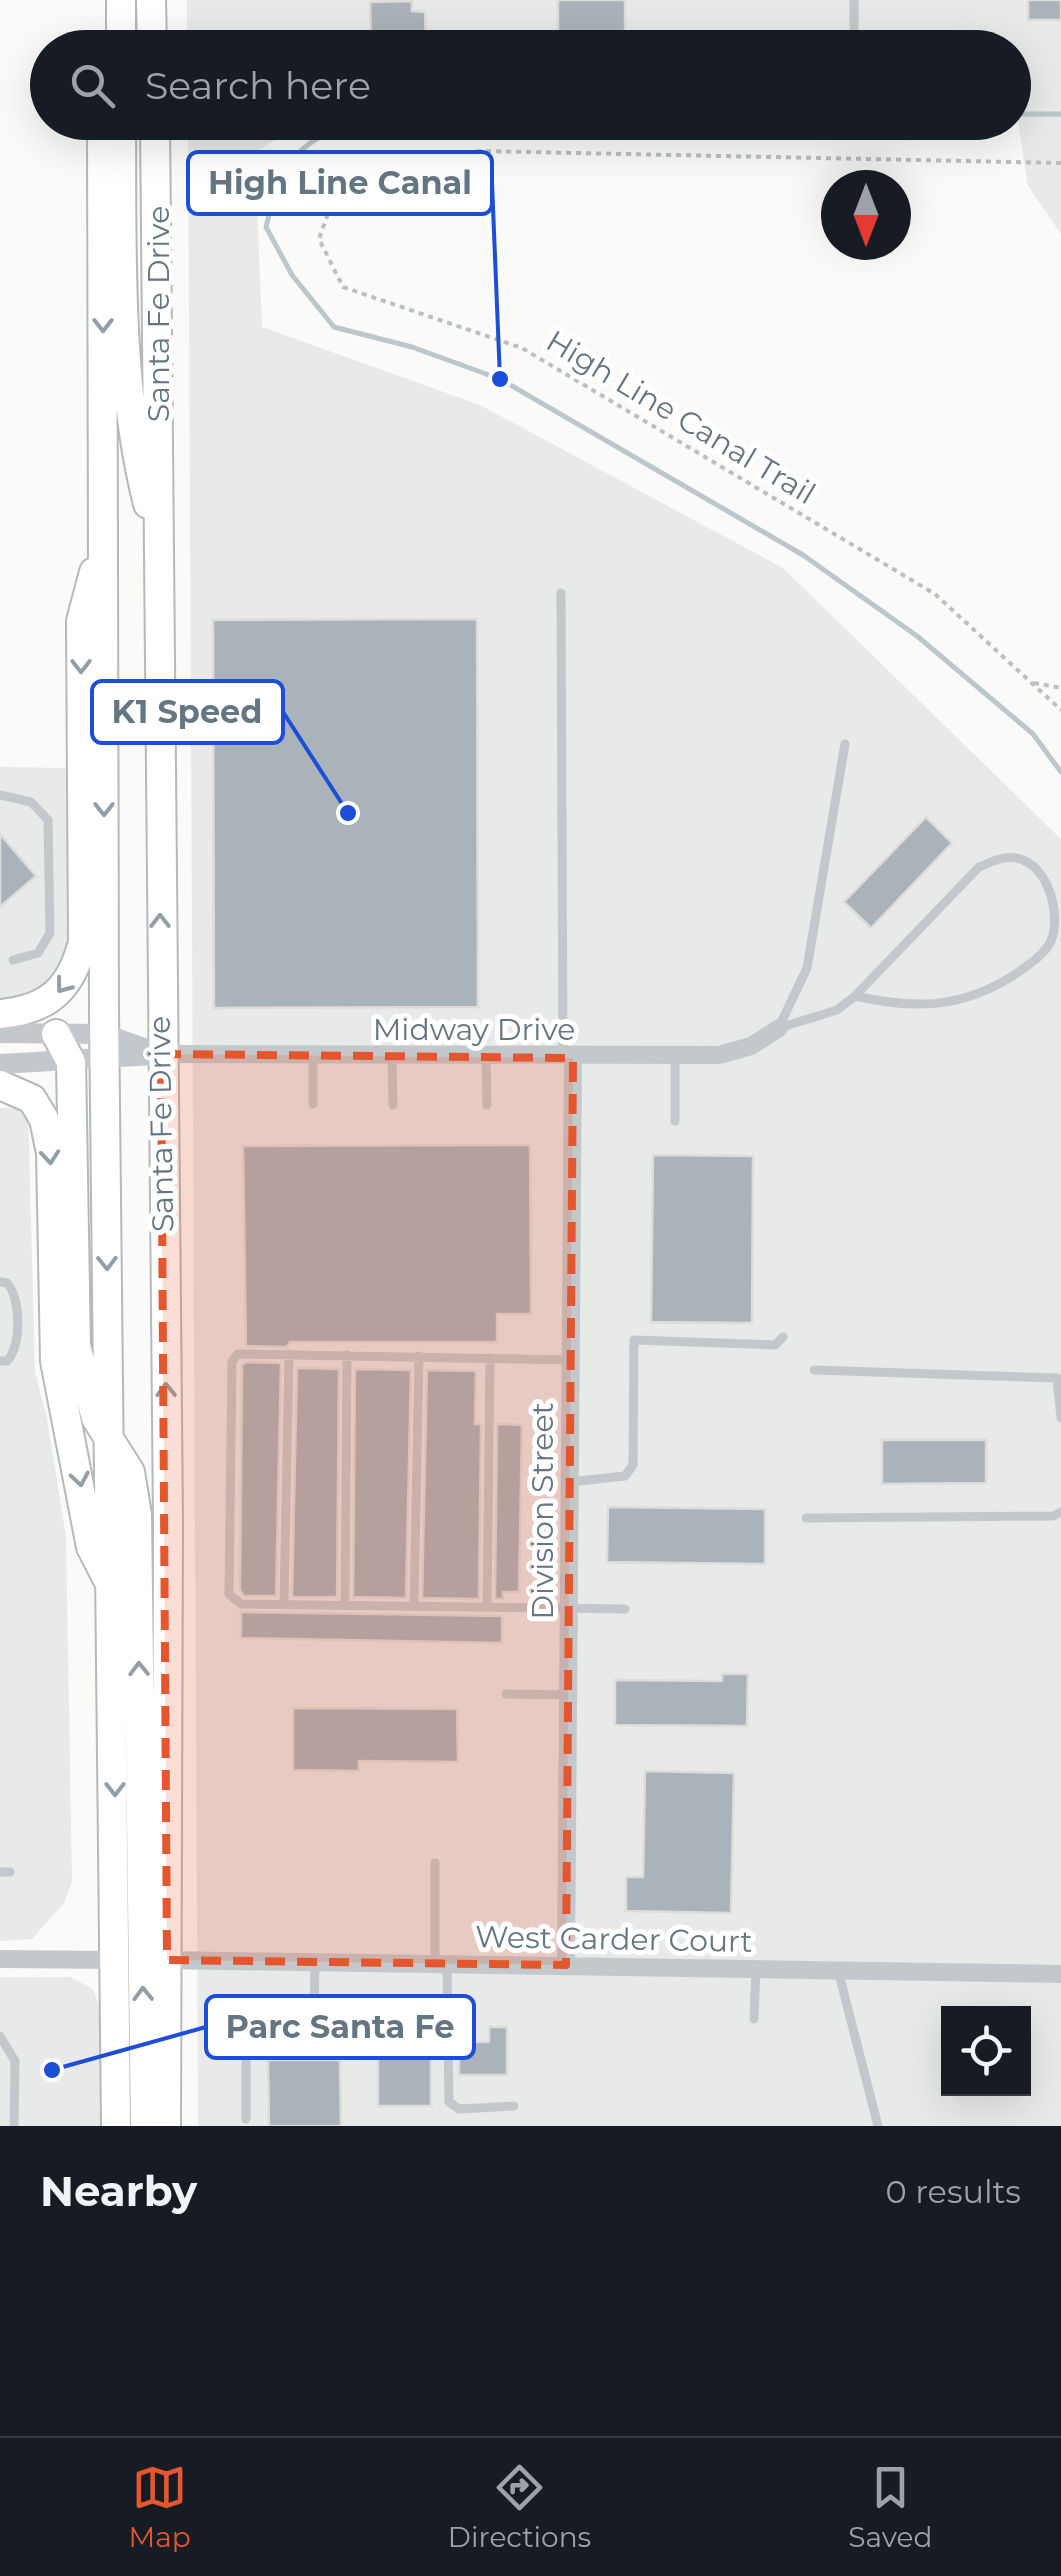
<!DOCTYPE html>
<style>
:root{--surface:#171b24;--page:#20242c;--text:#f1f3f6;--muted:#9ea1a6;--line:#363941;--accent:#e4572e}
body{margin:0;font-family:Montserrat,sans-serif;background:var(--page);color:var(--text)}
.controls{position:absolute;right:30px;bottom:30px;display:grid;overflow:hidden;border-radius:0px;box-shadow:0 10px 40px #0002}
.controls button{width:90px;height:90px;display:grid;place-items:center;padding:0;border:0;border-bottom:2px solid var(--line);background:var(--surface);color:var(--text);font:50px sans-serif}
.compass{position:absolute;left:821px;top:170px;width:90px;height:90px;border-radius:50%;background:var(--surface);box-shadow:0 10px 40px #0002;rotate:180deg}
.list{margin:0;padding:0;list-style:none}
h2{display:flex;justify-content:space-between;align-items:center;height:130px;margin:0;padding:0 40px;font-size:42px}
h2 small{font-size:32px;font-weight:400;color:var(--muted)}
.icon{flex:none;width:55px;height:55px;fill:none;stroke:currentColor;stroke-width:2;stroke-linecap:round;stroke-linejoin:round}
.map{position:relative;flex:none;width:1061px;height:2126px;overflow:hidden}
.search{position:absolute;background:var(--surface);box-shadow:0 10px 40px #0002;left:30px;right:30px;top:30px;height:110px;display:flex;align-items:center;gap:25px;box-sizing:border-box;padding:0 35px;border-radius:55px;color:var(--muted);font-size:38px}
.sheet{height:310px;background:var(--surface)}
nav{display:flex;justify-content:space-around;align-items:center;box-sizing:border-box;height:140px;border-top:2px solid var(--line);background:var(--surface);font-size:28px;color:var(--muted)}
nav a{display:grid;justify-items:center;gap:5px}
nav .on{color:var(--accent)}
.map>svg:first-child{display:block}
.built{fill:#e8e9e9;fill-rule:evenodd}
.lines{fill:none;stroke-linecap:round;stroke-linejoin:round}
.stream{stroke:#bbc7cb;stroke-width:5}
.building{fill:#aab3b9;stroke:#dcdcda;stroke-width:2.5}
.trunk-casing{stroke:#b4b9bd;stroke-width:32}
.path{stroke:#bbbfc2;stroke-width:4;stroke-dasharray:5 5;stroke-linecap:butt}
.service{stroke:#c3c8cc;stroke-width:9}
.minor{stroke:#c3c8cc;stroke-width:18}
.tertiary{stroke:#c3c8cc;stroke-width:20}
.trunk{stroke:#fff;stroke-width:28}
.oneway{stroke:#939fa8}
.marked{fill:#e4572e;fill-opacity:0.2;stroke:#e4572e;stroke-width:8;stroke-dasharray:20 12;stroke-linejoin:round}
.labels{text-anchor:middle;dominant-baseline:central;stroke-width:10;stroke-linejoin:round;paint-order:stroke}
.street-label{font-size:30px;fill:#657683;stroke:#fff}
.leader{fill:none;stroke:#1d4ed8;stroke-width:4}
.callout-dot{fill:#1d4ed8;stroke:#fff;stroke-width:4}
.callout{fill:#fff;stroke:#1d4ed8;stroke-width:4}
.callout-label{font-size:32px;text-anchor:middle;font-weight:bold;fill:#657683}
</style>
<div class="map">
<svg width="1061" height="2126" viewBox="0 0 1061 2126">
<rect width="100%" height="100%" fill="#fafaf8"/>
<!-- built -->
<path class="built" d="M187,0H1061V234L1028,186L1014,96V48L187,47Z
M188,123H301L255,153L262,327L480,405L783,568L1061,839V2126H198ZM948,2014H1024V2088H948Z
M0,767L71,768L73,937L59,979L21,1004H0Z
M0,1108H28L35,1372L47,1418L66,1537L72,1881L64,1903L32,1939L0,1941Z
M0,1977H70L93,1989L102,2014L105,2126H0Z"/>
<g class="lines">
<!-- stream -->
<path class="stream" d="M1014,114H1061
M354,122C293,143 281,167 266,227L292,275L334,327L412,347L500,379L803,555L917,636L1033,734L1061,772"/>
</g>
<!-- building -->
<path class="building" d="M558,0H625V48H558Z
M1028,0H1061V20H1028Z
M412,1V11L425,12L426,48H371L370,2Z
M477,619L478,1007L214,1008L213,620Z
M926,817L952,843L871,928L844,902Z
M0,834L36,876L0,907Z
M530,1145L531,1314H497V1342H290L286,1347L246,1346L243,1146Z
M653,1155L753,1156L752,1323L651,1322Z
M246,1362L281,1363L276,1596H244L240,1590L242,1365Z
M297,1368L339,1369L337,1597H292Z
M355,1369L411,1370L406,1598L353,1597Z
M427,1370L476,1371L475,1424H481L479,1599L422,1598Z
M497,1424L522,1425L519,1592H503V1599H495Z
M882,1440H986V1483L882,1484Z
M608,1507L765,1509V1564L607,1562Z
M241,1612L502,1616V1643L241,1638Z
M722,1674H748L747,1726L615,1725V1680L722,1681Z
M293,1708L457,1709L458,1762L359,1761V1771L293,1770Z
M645,1771L734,1773L731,1913L626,1911V1877H643Z
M489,2027H507V2075H459V2042H489Z
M378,2031L431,2032V2106H378Z
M268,2060H340L341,2126H269Z"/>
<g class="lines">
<defs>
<path id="trunk" d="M121,0V48
M151,0L152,48
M102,122L104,1012L116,2126
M121,122C122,249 117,381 148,504
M155,122L168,1523L166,2126
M0,1014C48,1010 71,989 83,942L81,621L94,572
M56,1034L71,1062L76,1346L96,1418L130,1472L137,1515L145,2126
M0,1085L32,1099L44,1119L51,1153L55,1361L91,1547L108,1580"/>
</defs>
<!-- trunk casing -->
<use href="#trunk" class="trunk-casing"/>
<!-- path -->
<path class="path" d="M1061,163L480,151L364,165L333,199L319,239L343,287L522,348L935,594L1061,710
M1034,683L1061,688"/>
<!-- service -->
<path class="service" d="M854,28V0
M561,593L563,1055
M0,795L31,802L48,820L50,933L38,953L13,960
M779,1027L807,968L845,744
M779,1028L837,1010L855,996L979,867C992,862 1008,853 1023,860C1050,871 1061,916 1051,941C1044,956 1024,968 1011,977C959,1009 913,1009 855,996
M313,1055V1104
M392,1056L393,1105
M675,1056V1121
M486,1057L487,1105
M571,1360L238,1354L232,1361L229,1594L241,1604L625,1609
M0,1361H7C22,1346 21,1298 7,1283L1,1282
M814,1370L1057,1378L1061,1418
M570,1482L625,1476L633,1465L634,1340L775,1345L783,1337
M806,1518L1053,1516L1061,1512
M284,1604L289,1354
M345,1605L347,1355
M414,1606L419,1356
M487,1607L490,1358
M506,1694L568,1695
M435,1863V1963
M0,1872H10
M447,1966L449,2102L459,2109L514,2106
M838,1970L878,2126
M314,2013L315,1961
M754,2019L756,1969
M0,2036L15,2061L14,2126
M246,2119V2013L447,2018"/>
<!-- minor -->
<path class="minor" d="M161,1054L719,1055L751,1046L779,1028
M0,1959L115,1960
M167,1960L1061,1974
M566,1965L573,1058"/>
<!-- tertiary -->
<path class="tertiary" d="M0,1033L104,1034L161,1054
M0,1064L154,1055"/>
<!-- trunk -->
<use href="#trunk" class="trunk"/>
</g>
<!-- one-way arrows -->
<defs><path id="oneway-chevron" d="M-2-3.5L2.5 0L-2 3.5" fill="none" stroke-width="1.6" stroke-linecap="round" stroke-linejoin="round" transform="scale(2.5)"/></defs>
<g class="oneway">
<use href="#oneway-chevron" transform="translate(103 325) rotate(90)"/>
<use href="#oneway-chevron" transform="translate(81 666) rotate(90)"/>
<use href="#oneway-chevron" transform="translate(104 809) rotate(90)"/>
<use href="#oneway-chevron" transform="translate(160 921) rotate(-90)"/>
<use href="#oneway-chevron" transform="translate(63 986) rotate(127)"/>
<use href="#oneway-chevron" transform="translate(50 1157) rotate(85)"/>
<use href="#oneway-chevron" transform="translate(107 1263) rotate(89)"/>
<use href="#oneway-chevron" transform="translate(166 1390) rotate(-91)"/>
<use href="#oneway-chevron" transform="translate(80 1479) rotate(80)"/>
<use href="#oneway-chevron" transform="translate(139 1669) rotate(-91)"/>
<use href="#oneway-chevron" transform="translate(115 1789) rotate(90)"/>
<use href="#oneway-chevron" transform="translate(143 1994) rotate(-91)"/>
</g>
<!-- marked area -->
<path class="marked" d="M161,1054L573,1058L566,1965L167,1960Z"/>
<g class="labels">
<!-- street labels -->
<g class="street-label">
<text transform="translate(158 314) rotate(-90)">Santa Fe Drive</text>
<text transform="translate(681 417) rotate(31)">High Line Canal Trail</text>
<text x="474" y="1029">Midway Drive</text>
<text transform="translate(161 1124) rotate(-91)">Santa Fe Drive</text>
<text transform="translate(542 1511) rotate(-90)">Division Street</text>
<text transform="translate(614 1939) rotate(1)">West Carder Court</text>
</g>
</g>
<!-- callouts -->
<path class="leader" d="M500 379L492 183M348 813L283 712M52 2070L206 2027"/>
<g class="callout-dot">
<circle cx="500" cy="379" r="10"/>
<circle cx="348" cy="813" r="10"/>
<circle cx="52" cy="2070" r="10"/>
</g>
<g class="callout">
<rect x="188" y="152" width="304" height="62" rx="10"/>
<rect x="92" y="681" width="191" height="62" rx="10"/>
<rect x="206" y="1996" width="268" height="62" rx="10"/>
</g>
<g class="callout-label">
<text x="340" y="194">High Line Canal</text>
<text x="187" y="723">K1 Speed</text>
<text x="340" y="2038">Parc Santa Fe</text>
</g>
</svg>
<div class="controls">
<button><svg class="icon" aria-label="locate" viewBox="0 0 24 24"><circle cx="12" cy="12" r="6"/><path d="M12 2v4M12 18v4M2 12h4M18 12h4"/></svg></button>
</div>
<svg class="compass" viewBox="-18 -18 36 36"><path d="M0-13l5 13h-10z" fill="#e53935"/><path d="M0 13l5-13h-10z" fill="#9ea1a6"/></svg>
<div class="search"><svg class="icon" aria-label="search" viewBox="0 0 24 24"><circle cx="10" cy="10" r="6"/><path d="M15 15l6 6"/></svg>Search here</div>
</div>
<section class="sheet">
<h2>Nearby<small>0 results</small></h2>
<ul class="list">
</ul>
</section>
<nav>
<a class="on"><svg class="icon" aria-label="map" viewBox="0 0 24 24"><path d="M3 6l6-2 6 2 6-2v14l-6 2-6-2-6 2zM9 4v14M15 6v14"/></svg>Map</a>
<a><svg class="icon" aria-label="directions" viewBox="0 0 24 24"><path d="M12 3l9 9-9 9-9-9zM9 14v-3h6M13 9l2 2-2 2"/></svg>Directions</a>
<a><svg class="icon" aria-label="saved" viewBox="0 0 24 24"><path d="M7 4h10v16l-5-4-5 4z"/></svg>Saved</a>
</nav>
